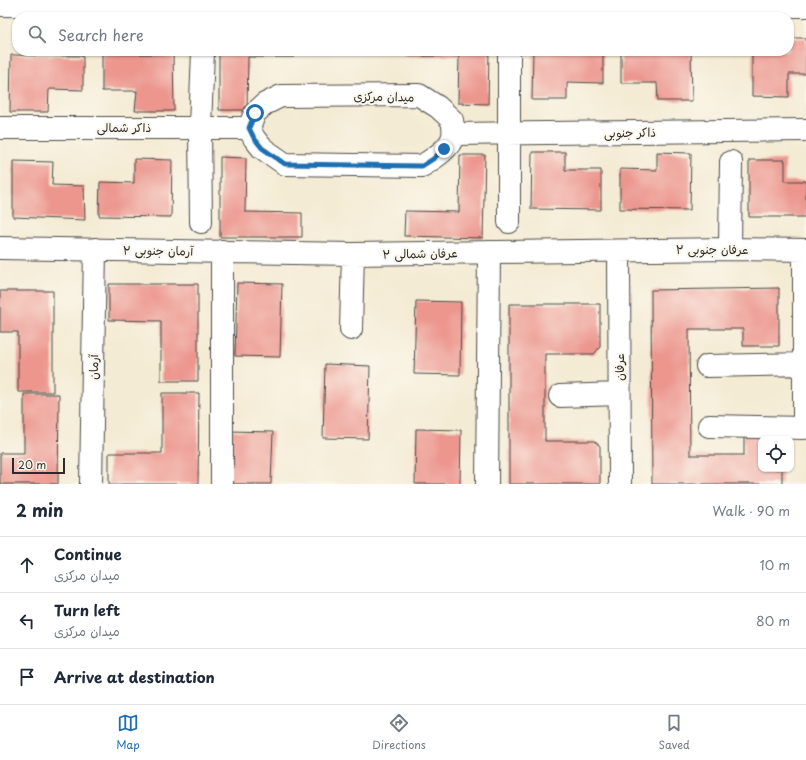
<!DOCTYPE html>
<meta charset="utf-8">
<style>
:root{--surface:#fff;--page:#f2f2f3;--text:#1f2937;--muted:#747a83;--line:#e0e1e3;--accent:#1f6fb2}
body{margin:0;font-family:"Playpen Sans","Playpen Sans Arabic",sans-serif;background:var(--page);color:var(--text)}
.controls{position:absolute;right:12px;bottom:12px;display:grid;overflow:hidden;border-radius:8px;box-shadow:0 1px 3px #0004}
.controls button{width:36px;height:36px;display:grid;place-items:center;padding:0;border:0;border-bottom:1px solid var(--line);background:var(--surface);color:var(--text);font:20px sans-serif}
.scale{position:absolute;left:12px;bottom:10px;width:53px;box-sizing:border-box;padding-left:4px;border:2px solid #2b2b2b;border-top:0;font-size:11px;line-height:14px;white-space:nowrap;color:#2b2b2b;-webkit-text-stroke:3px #fbf7ec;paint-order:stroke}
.stop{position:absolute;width:12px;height:12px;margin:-9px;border:3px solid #1f6fb2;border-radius:50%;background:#fff}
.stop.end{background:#1f6fb2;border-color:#fff;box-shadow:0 1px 4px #0008}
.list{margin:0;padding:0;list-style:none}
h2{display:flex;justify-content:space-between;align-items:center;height:52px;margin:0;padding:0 16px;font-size:17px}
h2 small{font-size:13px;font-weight:400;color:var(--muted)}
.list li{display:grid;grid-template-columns:26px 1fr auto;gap:12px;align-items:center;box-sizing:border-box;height:56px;padding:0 16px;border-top:1px solid var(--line)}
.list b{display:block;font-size:15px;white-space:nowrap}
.list p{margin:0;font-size:13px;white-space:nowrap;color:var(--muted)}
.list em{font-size:13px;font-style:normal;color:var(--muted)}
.icon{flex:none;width:22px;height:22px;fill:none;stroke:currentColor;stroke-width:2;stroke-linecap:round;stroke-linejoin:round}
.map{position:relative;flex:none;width:806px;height:484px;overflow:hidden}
.search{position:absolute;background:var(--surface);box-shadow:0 1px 3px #0004;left:12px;right:12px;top:12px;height:44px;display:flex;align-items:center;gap:10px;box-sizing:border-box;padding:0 14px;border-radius:16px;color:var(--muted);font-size:15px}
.sheet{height:220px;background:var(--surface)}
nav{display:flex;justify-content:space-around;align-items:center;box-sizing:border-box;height:56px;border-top:1px solid var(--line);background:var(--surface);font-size:11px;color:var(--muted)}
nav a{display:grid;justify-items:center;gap:2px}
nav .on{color:var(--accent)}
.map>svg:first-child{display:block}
.building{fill:#ec968e}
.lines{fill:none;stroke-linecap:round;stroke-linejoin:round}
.minor-casing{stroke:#494844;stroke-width:24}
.minor{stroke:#fff;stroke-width:22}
.route{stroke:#1f6fb2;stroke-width:5}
.labels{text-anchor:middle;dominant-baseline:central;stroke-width:4;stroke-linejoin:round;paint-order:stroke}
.street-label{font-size:12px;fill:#2b2b2b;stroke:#fbf7ec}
</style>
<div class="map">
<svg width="806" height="484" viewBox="0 0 806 484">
<rect width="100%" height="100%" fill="#fbf7ec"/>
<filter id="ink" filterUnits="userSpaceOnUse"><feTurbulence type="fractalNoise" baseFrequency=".025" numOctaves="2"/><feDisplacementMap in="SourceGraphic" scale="8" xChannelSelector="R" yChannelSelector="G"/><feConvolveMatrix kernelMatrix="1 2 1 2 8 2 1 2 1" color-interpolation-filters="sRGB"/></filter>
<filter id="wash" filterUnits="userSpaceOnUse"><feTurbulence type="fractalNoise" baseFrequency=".012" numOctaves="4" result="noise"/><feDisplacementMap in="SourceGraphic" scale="16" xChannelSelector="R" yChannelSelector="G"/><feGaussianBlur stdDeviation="0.9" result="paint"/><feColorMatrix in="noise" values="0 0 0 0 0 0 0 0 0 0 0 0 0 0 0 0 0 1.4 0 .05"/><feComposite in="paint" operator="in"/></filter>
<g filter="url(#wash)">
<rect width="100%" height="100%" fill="#f4ebd4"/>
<g id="blocks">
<!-- building -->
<path class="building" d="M789,38H806V74H789V97L752,96V51H789Z
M219,51H294V57H248L247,110H219Z
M406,51H489L488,104L458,103L459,56H406Z
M533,51H603V83L567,82V100H532Z
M621,51H691L692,101H658L657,83H621Z
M102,54H173L174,111H135L137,91H102Z
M11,55L83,56V90L49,89L48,112H10Z
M532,152H565V170H601V210L531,209Z
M657,152L691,153L690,210L620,209V169L657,170Z
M460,155H485L483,238L404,236L405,211L459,212Z
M220,157L246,158L245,212L302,213V237H220Z
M134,159L172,160L171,217L99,216L100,182L134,183Z
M749,160H785V181H806V217H749Z
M13,161L53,162L52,185L84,186L85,220L13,217Z
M237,283L282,284L280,357L235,356Z
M109,284H198V381H161V321L109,320Z
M779,288V346H743V329H689L690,455H744V432H782V439H761V469H782V484H652L651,290Z
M0,291H53V392H18V332H0Z
M416,301L461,302L460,375L414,374Z
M509,304H600V347L594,354H545V441H594L600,446V484H509Z
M325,364L370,366L368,439L323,438Z
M162,393H199L198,484H109V453H162Z
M24,394H59L58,484H0V453H24Z
M416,429L461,430L460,484H415Z
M227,431L273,432L271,484H226Z"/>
</g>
</g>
<g filter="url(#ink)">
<use href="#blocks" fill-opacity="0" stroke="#494844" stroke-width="1"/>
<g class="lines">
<defs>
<path id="minor" d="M0,5L91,6H806
M509,51V222
M419,95L438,107L452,120C453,125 454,131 453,136C450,149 433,159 422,166L285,164L262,148L254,138L249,128L255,113L265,104L281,96Z
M0,128H249
M454,134L806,130
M201,222L200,127L203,51
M0,248L353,254L730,249L806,250
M730,249L731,162
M222,251V484
M619,251L620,484
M351,329L353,254
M707,366L804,364
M560,396L619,394
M709,426L804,428V250
M91,484L95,249
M487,484L489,252"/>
</defs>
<!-- minor casing -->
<use href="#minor" class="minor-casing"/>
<!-- minor -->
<use href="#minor" class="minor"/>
</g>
</g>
<g class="lines" filter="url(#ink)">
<!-- route -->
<path class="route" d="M255,113L249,128L254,138L262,148L285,164L422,166L433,159L444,149"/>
</g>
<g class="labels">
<!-- street labels -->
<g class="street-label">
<text transform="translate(384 96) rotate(1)">میدان مرکزی</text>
<text x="124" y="127">ذاکر شمالی</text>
<text transform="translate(630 132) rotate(-1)">ذاکر جنوبی</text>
<text x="712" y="249">عرفان جنوبی ۲</text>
<text transform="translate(158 250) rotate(1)">آرمان جنوبی ۲</text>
<text transform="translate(420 253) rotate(-1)">عرفان شمالی ۲</text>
<text transform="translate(93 367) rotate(-89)">آرمان</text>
<text transform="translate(619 367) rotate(-90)">عرفان</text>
</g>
</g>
</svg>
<div class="controls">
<button><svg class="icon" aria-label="locate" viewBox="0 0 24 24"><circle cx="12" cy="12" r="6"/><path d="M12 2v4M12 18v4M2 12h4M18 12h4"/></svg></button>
</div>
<div class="scale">20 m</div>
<div class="stop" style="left:255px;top:113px"></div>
<div class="stop end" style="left:444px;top:149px"></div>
<div class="search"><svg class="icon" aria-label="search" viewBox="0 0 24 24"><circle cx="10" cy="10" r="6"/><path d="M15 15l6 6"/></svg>Search here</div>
</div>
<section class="sheet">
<h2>2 min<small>Walk · 90 m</small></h2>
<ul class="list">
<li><svg class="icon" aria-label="ahead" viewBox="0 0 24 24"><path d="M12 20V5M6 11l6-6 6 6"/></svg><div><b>Continue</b><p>میدان مرکزی</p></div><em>10 m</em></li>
<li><svg class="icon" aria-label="left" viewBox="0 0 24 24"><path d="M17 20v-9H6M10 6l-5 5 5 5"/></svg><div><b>Turn left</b><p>میدان مرکزی</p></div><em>80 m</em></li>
<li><svg class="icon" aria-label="arrive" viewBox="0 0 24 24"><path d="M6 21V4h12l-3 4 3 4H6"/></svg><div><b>Arrive at destination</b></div></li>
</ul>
</section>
<nav>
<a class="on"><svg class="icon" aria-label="map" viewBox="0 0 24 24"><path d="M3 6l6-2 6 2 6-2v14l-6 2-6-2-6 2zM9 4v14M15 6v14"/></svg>Map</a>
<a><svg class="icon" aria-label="directions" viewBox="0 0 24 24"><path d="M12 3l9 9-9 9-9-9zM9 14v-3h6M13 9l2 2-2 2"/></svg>Directions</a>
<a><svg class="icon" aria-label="saved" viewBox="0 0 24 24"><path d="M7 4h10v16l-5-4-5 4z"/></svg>Saved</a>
</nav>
